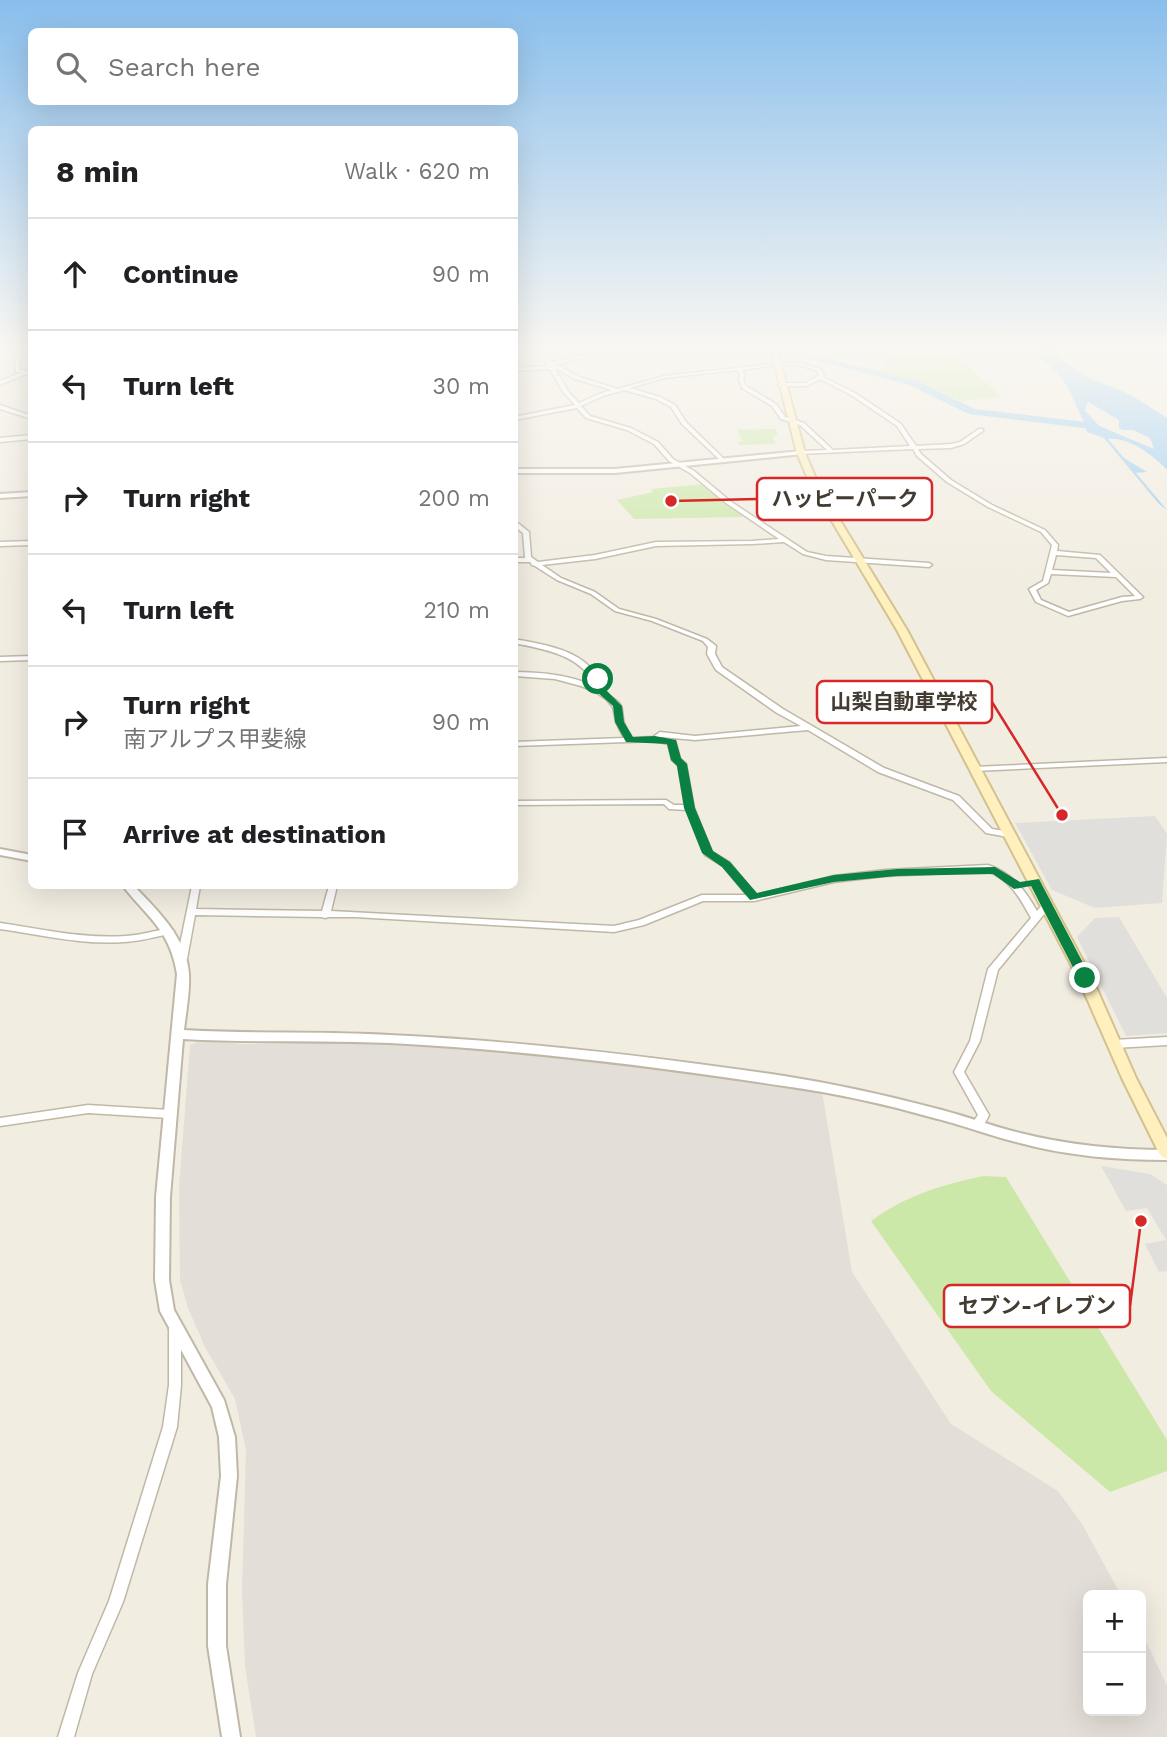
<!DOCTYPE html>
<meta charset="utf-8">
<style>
:root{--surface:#fff;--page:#f6f6f6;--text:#202124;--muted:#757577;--line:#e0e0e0}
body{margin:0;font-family:"Work Sans","Noto Sans JP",sans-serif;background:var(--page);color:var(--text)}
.controls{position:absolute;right:21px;bottom:21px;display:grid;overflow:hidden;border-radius:10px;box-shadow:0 7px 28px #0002}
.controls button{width:63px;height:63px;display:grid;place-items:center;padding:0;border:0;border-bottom:2px solid var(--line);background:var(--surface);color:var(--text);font:35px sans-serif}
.stop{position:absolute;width:21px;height:21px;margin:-16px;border:5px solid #0b8043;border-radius:50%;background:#fff}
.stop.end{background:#0b8043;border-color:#fff;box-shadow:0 2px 7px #0008}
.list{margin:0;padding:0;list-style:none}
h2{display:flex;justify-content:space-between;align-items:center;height:91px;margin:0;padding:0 28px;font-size:30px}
h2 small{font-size:23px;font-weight:400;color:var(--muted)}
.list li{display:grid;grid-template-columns:46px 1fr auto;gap:21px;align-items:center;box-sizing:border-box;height:112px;padding:0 28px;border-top:2px solid var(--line)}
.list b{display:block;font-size:26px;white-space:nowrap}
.list p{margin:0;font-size:23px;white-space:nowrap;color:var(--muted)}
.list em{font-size:23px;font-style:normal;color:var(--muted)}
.icon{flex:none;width:38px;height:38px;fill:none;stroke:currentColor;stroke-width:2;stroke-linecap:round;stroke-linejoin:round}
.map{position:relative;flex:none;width:1167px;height:1737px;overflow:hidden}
.search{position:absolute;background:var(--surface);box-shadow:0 7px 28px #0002;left:28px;top:28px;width:490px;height:77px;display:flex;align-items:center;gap:18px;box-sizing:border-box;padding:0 24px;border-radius:10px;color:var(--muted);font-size:26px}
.panel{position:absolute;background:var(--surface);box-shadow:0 7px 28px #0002;left:28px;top:126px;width:490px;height:763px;border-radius:10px}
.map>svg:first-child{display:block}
.industrial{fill:#e3ded7}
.green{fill:#cbe8a8}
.parking{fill:#e1dfdb}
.water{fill:#9acdf2;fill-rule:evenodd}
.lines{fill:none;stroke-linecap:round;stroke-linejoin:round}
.river{fill:#9acdf2;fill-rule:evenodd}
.minor-casing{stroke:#c0b8a7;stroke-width:3}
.tertiary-casing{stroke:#c0b8a7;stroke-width:4}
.secondary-casing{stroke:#d3c28f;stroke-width:4}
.minor{fill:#fff;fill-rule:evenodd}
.tertiary{fill:#fff;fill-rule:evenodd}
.secondary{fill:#fff0be;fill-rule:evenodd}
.route{fill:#0b8043}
.leader{fill:none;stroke:#d62828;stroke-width:2.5}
.callout-dot{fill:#d62828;stroke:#fff;stroke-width:2.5}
.callout{fill:#fff;stroke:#d62828;stroke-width:2.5}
.callout-label{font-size:21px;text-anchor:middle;font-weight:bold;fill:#433c32}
</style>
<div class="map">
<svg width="1167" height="1737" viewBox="0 0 1167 1737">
<rect width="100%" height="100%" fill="#f2ede1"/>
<!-- industrial -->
<path class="industrial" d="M205,1039L240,1044L383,1042L654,1064L822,1091L852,1272L951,1424L1058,1491L1082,1524L1121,1595H1088V1711H1141V1630L1167,1686V1737H256L245,1666L242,1591L246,1450L235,1399L205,1347L188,1308L180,1280L179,1187L190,1045Z"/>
<!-- green -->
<path class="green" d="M896,346H947L1002,397L961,401L925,385L880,371Z
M775,429L778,435L773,437L775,444L739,445L738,442L743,441L737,430Z
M703,484L743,517L634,519L617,500L653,492L652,489Z
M984,1176L1006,1177L1167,1440V1471L1110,1492L991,1391L871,1221C905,1196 943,1184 984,1176Z"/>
<!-- parking -->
<path class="parking" d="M1155,816L1167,834L1162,903L1095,908L1052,890L1015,823Z
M1119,917L1167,998V1033L1126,1036L1077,937L1095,918Z
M1101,1166L1150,1174L1167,1185V1271L1159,1272L1145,1244L1166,1240L1147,1208L1126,1211Z"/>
<!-- water -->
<path class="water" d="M1030,346H1053C1076,379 1090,377 1124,392C1139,399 1153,409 1167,418V470C1154,456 1129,437 1108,439L1124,458L1147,472L1136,473L1167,510L1159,504L1104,438L1087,432C1086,425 1069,388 1064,382C1055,368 1040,360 1030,346ZM1088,402L1119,420V428L1122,430H1133L1150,438L1154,449L1099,426L1085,410Z"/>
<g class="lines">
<!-- river -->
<path class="river" d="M762,346H776L917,381L975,409L1094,423L1114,433L1109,436L1091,429L969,414L909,385Z"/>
<defs>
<path id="minor" d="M537,346H541L551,362L631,346H638L636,347L553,365L560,366L579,377L618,389L664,376L771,364V366H769L742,370L745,374L743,379L746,386L776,404L785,417L804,423L833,450L910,446L897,426L851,395L820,379L807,386H779L778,385L781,383H806L819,375L817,371L799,365H781L779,364V363H799L821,369L824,376L823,377L855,393L901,424L916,446L951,444L960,442L979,429H983V431L964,444L951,448L918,449L921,454L951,480L992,505L1045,530L1058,545L1057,551L1100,555L1143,597L1140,599L1122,601L1068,616L1036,602L1029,589L1043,581L1052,545L1041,532L988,507L947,482L917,456L913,449L799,454V452L801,451L827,450L800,425L781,419L772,406L742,388L739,379L740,374L737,370L664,378L630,388L660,397L675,405L686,422L723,458V460L721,461L682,424L671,407L656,399L624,390L603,396L581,406L590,416L631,428L658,442L673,459L694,471L730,501L807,552L826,556L929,563L932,565L929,567L826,560L803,554L784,542L752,544L656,546L595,559L542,565L561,578L595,592L619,609L656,619L707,639L716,646L715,654L722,667L783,709L884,768L959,796L992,829L1011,832L1012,834L1011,836L1008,837L986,833L953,800L878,772L808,730L695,740L662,737L661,738L675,740L680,759L686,764L694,808L712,852L729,862L756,895L834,876L885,870L988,865C1012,873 1025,890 1037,911L1044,903H1050L1052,905L1050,907L998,970L980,1041L964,1072L989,1115C986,1122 981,1131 972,1128L971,1125L978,1115L954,1072L970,1041L988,969L1031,918C1020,898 1010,879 987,871L885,876L834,882L754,901H703L644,925L614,932L355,917H329L325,918L321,917L195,915L187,959L185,961H179L177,959L192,886H200L196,909L322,911L329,886H337L331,911L614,926L639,920L702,895H747L723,866L705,855L687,810L669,809L664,804L514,805V801L666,800L674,805H685L678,765L672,760L668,744L655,741L514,746V742L624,738L616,722L613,707L606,699L594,691L581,686L555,679L514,676V672C542,672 569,675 595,686C582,655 544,649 514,643V639C540,644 572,648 591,668C598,675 600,687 605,692C609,697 618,699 621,706C623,711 622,718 624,723C626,728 629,733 632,738L653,737L660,732L695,736L801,726L777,713L716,670L707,654L708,647L703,641L652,621L615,611L591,594L557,580L535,566L532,565L530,562H514V558H525L523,533L514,526V520L529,532L531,557L538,562L595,555L656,542L752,541L779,539L726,503L690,473L669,461L654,444L627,430L586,418L577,408L514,420V417L575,405L563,392L550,369L514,371V368L548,366ZM555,369H557L575,379L612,390L599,394L579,403L568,391ZM1056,555L1096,558L1111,573L1052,570ZM1051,574L1116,577L1135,596L1122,597L1069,612L1041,600L1036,590L1048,583Z
M751,346H757L776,353L772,354Z
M789,346H819L817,347H791Z
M32,351V354L19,361L20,370L32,371V374H26L0,385V381L20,373L16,371L15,360Z
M0,405L32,416V419L0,409Z
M32,435V439L0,442V438Z
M32,541V545L0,546V542Z
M32,656V660L0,661V657Z
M1167,758V762L974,771L970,769L974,767Z
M0,923C41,929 84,939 126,936C141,935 155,931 169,928L174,931L172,933C156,937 141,941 124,942C83,945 41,935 0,929Z
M1167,1037V1045L1114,1048L1110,1047L1109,1044L1110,1041L1114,1040Z
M88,1105L169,1110L173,1111L174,1114L173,1117L169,1118L88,1113L0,1126V1118Z
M175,1324L179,1325L181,1329V1385L177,1427L123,1602L92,1674L74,1737H58L78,1673L109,1601L163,1427L169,1385V1329L171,1325Z"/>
<path id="tertiary" d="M801,451L803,452V454L615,473H514V469H615Z
M32,492V496L0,498V494Z
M0,849L32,855V861L0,855Z
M123,886H134C157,910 187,938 189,974C190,992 186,1012 184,1030C253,1034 321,1031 390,1035C522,1041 654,1057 784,1076C835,1084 885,1095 934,1108C963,1115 991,1126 1020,1133C1068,1145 1118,1150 1167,1150V1160C1118,1160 1068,1156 1020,1143C991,1136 963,1125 934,1118C885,1104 835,1093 784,1086C653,1066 522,1050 390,1043C321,1040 252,1043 183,1039L170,1197L169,1280L174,1310L224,1400L235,1437L237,1476L226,1584V1646L240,1737H222L208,1646V1584L221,1476L219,1437L212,1407L160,1311L155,1280L156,1197L177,974C170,930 148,918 123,886Z"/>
<path id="secondary" d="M770,346H776L805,453L819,486L907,630L1092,978L1136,1078L1167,1138V1159L1162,1157L1159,1153L1122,1078L1078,978L897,630L811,486L797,453Z"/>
</defs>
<!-- minor casing -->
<use href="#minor" class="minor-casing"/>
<!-- tertiary casing -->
<use href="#tertiary" class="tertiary-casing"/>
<!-- secondary casing -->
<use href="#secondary" class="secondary-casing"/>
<!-- minor -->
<use href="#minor" class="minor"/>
<!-- tertiary -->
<use href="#tertiary" class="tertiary"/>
<!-- secondary -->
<use href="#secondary" class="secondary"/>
</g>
<!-- sky -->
<linearGradient id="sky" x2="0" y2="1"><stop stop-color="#89beec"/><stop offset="0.59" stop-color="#f9f7f2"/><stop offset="1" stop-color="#f9f7f2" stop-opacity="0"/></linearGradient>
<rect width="1167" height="589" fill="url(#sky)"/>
<!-- route -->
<path class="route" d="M598,677L602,679L605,689L622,706L624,722L633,737L655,736L676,740L681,758L687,764L695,808L713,851L730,862L757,893L834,875L897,869L995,867L1020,882L1039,879L1091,978L1089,981H1080L1031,886L1014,889L993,874L897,876L834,882L750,900L722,867L702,853L684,808L677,766L671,760L667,744L626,742L615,722L613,706L597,692L593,679Z"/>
<!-- callouts -->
<path class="leader" d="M671 501L757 499M1062 815L992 702M1141 1221L1130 1306"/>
<g class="callout-dot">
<circle cx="671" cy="501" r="7"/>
<circle cx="1062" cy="815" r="7"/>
<circle cx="1141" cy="1221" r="7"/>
</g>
<g class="callout">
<rect x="757" y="478" width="175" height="42" rx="7"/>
<rect x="817" y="681" width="175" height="42" rx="7"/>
<rect x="944" y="1285" width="186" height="42" rx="7"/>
</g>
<g class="callout-label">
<text x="845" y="506">ハッピーパーク</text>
<text x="904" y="709">山梨自動車学校</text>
<text x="1037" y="1313">セブン-イレブン</text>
</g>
</svg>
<div class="controls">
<button>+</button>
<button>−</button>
</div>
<div class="stop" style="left:598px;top:679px"></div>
<div class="stop end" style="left:1085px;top:978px"></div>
<div class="search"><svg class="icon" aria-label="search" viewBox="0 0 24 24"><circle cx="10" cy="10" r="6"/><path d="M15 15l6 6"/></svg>Search here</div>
<section class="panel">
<h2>8 min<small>Walk · 620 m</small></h2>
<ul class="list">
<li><svg class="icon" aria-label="ahead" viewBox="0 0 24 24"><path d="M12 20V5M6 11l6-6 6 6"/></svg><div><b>Continue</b></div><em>90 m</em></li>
<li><svg class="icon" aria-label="left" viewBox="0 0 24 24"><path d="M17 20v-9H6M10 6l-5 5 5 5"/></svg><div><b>Turn left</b></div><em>30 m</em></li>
<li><svg class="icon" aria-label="right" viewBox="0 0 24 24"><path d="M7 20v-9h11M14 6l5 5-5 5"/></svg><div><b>Turn right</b></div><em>200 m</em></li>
<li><svg class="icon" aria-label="left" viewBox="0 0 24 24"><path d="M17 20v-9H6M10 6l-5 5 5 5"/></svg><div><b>Turn left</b></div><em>210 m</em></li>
<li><svg class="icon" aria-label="right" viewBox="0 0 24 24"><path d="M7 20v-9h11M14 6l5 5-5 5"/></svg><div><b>Turn right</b><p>南アルプス甲斐線</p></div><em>90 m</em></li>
<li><svg class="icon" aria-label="arrive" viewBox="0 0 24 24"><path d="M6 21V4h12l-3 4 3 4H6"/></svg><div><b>Arrive at destination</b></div></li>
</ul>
</section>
</div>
